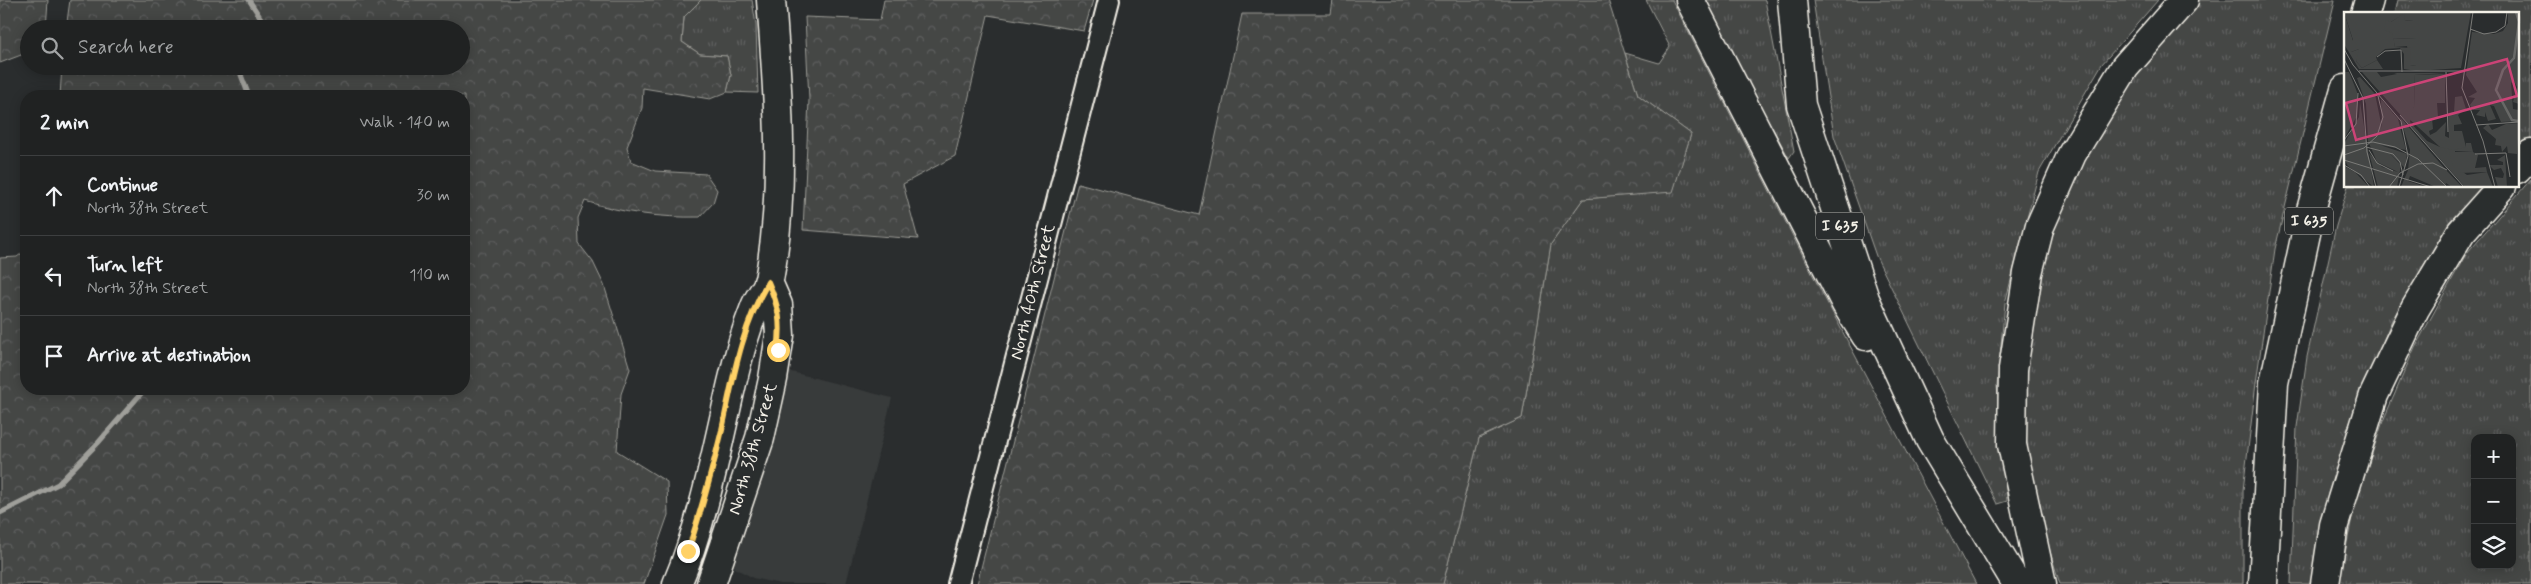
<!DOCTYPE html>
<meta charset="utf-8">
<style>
:root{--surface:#202222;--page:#2d2f2f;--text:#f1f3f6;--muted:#a2a4a5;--line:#3d3f40}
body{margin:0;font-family:Mynerve,sans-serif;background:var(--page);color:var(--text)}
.controls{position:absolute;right:15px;bottom:15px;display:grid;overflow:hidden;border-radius:10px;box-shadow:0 2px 12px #0003}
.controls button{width:45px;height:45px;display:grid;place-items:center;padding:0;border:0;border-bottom:1px solid var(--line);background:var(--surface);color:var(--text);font:25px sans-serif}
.stop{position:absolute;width:15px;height:15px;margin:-11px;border:4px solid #ffd166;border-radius:50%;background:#fff}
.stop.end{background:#ffd166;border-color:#fff;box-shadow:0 1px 5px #0008}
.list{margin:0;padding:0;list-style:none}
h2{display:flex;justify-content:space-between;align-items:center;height:65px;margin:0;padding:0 20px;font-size:21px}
h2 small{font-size:16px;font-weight:400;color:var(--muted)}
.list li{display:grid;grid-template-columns:32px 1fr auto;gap:15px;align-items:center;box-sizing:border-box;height:80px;padding:0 20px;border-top:1px solid var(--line)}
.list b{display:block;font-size:19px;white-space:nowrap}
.list p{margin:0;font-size:16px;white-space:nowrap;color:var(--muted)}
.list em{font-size:16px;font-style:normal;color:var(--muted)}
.icon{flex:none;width:28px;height:28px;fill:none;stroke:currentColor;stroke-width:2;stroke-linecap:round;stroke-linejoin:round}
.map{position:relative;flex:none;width:2531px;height:584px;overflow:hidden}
.search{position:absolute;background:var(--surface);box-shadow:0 2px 12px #0003;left:20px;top:20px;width:450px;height:55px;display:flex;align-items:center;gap:12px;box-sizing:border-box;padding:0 18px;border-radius:28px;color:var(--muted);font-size:19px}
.panel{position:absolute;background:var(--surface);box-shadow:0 2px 12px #0003;left:20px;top:90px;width:450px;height:305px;border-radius:20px}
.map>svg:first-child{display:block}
.built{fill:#373a3a}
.grass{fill:url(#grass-tufts);stroke:#9c9c96;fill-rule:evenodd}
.forest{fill:url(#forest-crowns);stroke:#9c9c96}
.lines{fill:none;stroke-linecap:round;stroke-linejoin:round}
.stream{stroke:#9f9f9a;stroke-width:5}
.street-casing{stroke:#f4f1e8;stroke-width:24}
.secondary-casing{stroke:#f4f1e8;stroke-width:31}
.highway-casing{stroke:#f4f1e8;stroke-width:31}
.street{stroke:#2a2d2e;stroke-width:20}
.secondary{stroke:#2a2d2e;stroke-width:28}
.highway{stroke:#2a2d2e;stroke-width:28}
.route{stroke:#ffd166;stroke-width:6}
.labels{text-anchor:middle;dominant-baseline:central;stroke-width:5;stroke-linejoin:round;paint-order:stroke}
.shield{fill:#2a2d2e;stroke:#b7b6b0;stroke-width:1}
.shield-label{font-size:16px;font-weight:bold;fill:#f4f1e8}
.street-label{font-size:18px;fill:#f4f1e8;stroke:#2a2d2e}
.inset-river{fill:none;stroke:#676866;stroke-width:2.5}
.inset-road{fill:none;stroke:#7b7b78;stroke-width:1}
.view{fill:#cc4377;fill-opacity:0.15;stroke:#cc4377;stroke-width:2.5}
.inset-edge{fill:none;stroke:#f4f1e8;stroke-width:2.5}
</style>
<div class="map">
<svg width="2531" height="584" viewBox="0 0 2531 584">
<defs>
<pattern id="grass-tufts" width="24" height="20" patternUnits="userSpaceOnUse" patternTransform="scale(1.25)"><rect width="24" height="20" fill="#444645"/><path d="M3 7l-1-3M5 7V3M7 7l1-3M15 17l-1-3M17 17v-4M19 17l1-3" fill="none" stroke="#606160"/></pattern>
<pattern id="forest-crowns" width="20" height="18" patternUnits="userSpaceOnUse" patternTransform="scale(1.25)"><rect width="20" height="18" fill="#444645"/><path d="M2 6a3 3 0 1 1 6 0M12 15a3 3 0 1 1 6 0" fill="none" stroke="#606160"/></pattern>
</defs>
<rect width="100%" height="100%" fill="#2a2d2e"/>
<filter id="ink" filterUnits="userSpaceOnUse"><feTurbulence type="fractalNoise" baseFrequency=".02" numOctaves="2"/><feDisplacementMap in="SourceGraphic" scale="10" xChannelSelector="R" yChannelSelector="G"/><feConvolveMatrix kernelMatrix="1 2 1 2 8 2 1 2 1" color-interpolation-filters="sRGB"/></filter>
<g filter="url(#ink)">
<!-- built -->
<path class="built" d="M784,370L892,398L846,584H780L753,578L735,568L730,552Z"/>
<!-- grass -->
<path class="grass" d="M701,0H752L756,25L758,93L727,92L731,75L727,56L700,54L682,42L684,17Z
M1646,0H1672L1820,289L1976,584H1443L1479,438L1522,418L1551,244L1583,199L1673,191L1691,134L1638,95L1625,53L1659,63L1670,47Z
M1702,0H1765L1794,151L1789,158Z
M1813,0H2158L2102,64L2039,172L2005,303L1997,386L2007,501L1997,504L1876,256L1834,136Z
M2197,0H2335L2275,249L2256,383L2243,490V584H2060L2033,497L2023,442L2022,367L2034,278L2071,179L2146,57Z
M2398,0H2531V139L2517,152V14H2395Z
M2531,179V584H2339L2354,507L2383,421L2415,347L2466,254ZM2475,438H2512V565H2475Z
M2348,186H2484L2449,222L2391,322L2348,428L2321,534L2313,584H2291L2297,427L2307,357L2336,226Z"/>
<!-- forest -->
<path class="forest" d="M0,0H48L46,29H29V52L0,63Z
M70,0H701L684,17L682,42L700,54L727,56L731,75L727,92L710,99L643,88L642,108L627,147L631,161L655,171L706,174L717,190L713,203L700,217C660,218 623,213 585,201L578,218L579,244L593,262L604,285L630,369L621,394L617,451L667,482L668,515L644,584H0V258L17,257L26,250V389H464V96H60L62,66H461V29H66Z
M884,0H1093L1084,31L988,15L955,156L903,184L918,239L803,230L809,100L805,17L880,20Z
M1333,0H1608L1638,95L1691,134L1673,192L1583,199L1551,244L1522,418L1479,438L1443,584H977L1078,183L1199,215L1242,14H1331Z"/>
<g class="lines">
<!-- stream -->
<path class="stream" d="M249,0L268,29
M247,66L241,75L249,96
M0,513L58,484L98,443L145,389"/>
<defs>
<path id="street" d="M958,584L1109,0"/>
<path id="secondary" d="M677,584C703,523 717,448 732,383C738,357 745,332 755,307C758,298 767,289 769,280C786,189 778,92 771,0
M711,584L760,438L773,379L780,335L778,305L768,282"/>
<path id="highway" d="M1690,0L1846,304L1866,336
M1792,0L1801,105L1865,299L1930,440L2017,584
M2365,14L2369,0
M2517,169L2531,154
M2042,584L2012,445L2013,369L2028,273L2040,226L2072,154L2125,67L2184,0
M2263,584L2274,383L2311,210L2345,89
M2325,584L2334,525L2374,395L2415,309L2461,232L2502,186"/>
</defs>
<!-- street casing -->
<use href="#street" class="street-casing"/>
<!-- secondary casing -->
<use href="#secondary" class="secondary-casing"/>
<!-- highway casing -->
<use href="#highway" class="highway-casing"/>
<!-- street -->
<use href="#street" class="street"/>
<!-- secondary -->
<use href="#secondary" class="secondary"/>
<!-- highway -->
<use href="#highway" class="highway"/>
</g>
</g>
<g class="lines" filter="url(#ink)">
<!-- route -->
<path class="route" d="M688,551C701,511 712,471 722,430C733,379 741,328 768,282C779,307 782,323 778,350"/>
</g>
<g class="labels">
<!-- shield labels -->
<g class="shield">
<rect x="2285" y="207.5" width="48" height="27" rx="4"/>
<rect x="1816" y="212.5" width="48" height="27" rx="4"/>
</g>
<g class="shield-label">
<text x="2309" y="221">I 635</text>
<text x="1840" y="226">I 635</text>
</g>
<!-- street labels -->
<g class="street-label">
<text transform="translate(1033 292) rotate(-76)">North 40th Street</text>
<text transform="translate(753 449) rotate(-74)">North 38th Street</text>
</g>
</g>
<!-- overview -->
<g transform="translate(2344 12)">
<rect width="175" height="175" fill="#2a2d2e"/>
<path d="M0,0L9,29L7,40L15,37L16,42L12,49L18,56L33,48L39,57H15L0,32ZM49,26L72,27V54L66,53L63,34L51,35ZM0,60H5L13,80V104L0,127ZM18,60H33L37,65L53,62L50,61H101L71,63L70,95L66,110L83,129L96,135H122V131H127L129,140L111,139L112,155L123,163L143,160L149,175H121ZM16,65L31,82L38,116L37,87L54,107L62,138L36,133L63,142L61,156L45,141L57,153L53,175H34L25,141L38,155L54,160L33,150L24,129L22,92L13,66ZM16,90L30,175L4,154L0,147V132L15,105ZM56,105L102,158L118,175H108L102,171L101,175H92L66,164L64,169L82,175H57L64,158L66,138ZM0,154L11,160L25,175H0Z" fill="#444645"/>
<path d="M0,0H69V8L60,9V2L47,10L51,35L67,36L66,53L72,54V59L60,57V42L56,36L41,37L32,45L33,48L18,56L12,49L15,37L7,40L4,33L9,28ZM164,0H175V92L169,90L173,75L170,69L167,71L169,97L175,98V109L157,110L150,94L146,93L152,107L144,109L141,100V105L132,103L136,98H129L126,93L131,86L124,85L133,80L122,63L128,20L150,22L159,19L164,11ZM101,62V91H93L94,105L88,106L89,117L85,119L86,123L92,120L102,110L101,124L105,126L104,101L110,100L111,85L118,84L122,97L114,103L118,112L110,113V119H118L122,135L109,138L96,135L63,105L70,95L71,63ZM175,111L173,142L164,141L163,134L158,140L157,134L151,133L152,127L139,116L144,112L148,118L162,112ZM105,140H129L134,143L131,156L142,155L143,160L116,161L109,154ZM161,143L163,175H154L151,165L159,166L160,162L157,156L150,158L145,153H159V150L153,148Z" fill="#444645"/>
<path d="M69,0H127L117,56L72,59V27L49,26L48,21L40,18L42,8L47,10L60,1L61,9L69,8Z" fill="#444645"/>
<path class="inset-river" d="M172,0L175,10L170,46L159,58L152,78L168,108L174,109"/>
<path class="inset-road" d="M129,0L118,76L139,129L151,175M126,17L140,22L152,20L161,14L163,0M0,37L9,53L57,109L64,144L55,175M33,45L41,39L57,38L58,60M0,47L19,86L23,140L32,175M15,59H120M102,60L104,120M56,103L120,175M132,113L175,110M0,128L12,112L14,81M0,134L29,130L51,135L74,147L103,175M22,135L49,142L56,150L59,163M25,138L33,151L49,159M131,142L162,141L166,165M0,143L20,136L33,124L39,105L34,84M0,148L87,175M0,153L17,163L26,175M45,175L56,161L74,152L89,151L103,158"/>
<path class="view" d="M163,47L173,84L12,128L2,91Z"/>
<rect width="175" height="175" class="inset-edge"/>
</g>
</svg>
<div class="controls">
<button>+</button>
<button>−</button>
<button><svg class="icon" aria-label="layers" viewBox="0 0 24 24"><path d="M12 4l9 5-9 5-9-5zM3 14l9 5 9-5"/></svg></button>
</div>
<div class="stop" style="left:778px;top:350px"></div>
<div class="stop end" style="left:688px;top:551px"></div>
<div class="search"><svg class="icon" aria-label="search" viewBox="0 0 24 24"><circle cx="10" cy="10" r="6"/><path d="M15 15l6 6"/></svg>Search here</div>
<section class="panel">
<h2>2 min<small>Walk · 140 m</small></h2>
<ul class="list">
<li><svg class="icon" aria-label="ahead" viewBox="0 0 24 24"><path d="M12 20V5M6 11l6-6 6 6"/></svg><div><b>Continue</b><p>North 38th Street</p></div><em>30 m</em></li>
<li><svg class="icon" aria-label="left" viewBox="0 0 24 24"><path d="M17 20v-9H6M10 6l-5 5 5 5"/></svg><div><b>Turn left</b><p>North 38th Street</p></div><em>110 m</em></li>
<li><svg class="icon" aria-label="arrive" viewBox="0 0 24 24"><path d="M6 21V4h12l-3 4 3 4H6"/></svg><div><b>Arrive at destination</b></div></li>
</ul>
</section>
</div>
